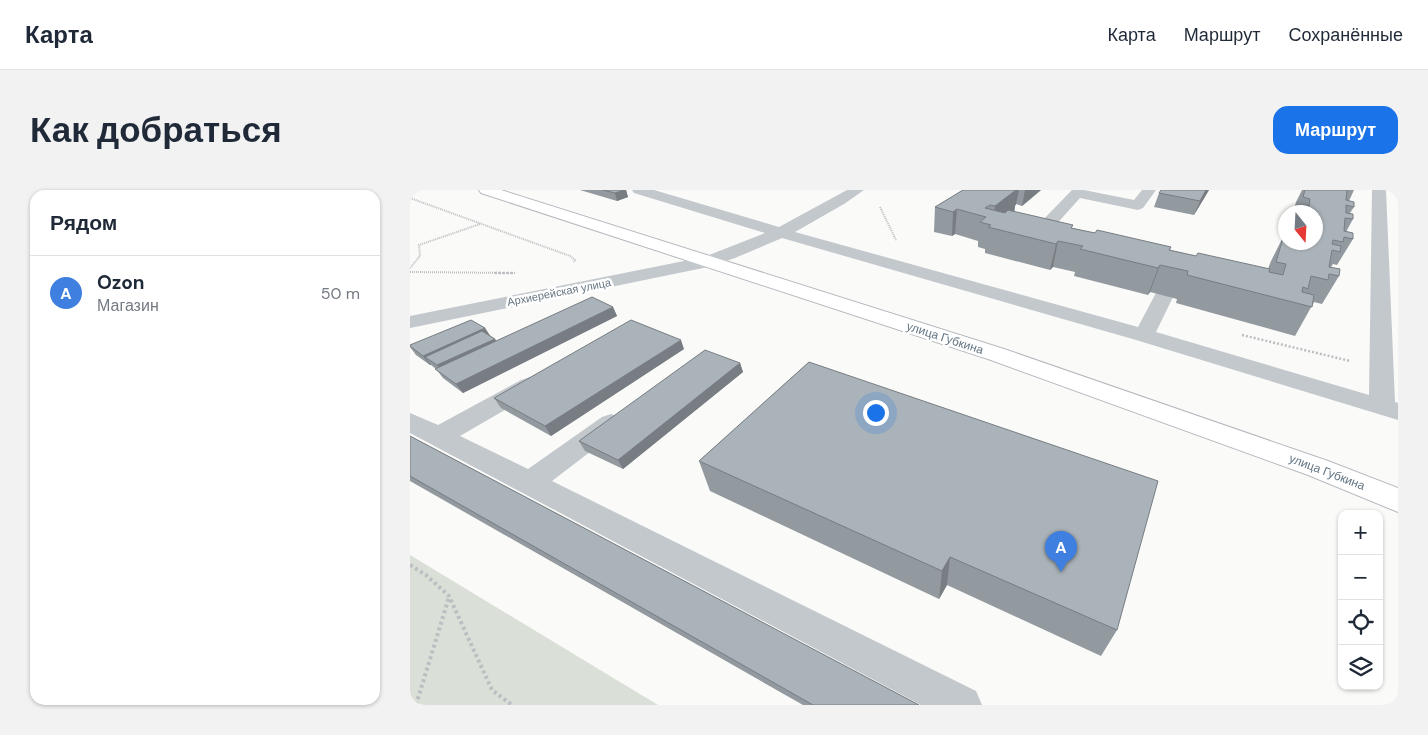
<!DOCTYPE html>
<html lang="ru">
<meta charset="utf-8">
<style>
:root{--surface:#fff;--page:#f2f2f3;--text:#1f2937;--muted:#747a83;--line:#e0e1e3;--accent:#1a73e8}
body{margin:0;font-family:"DM Sans",sans-serif;background:var(--page);color:var(--text)}
.controls{position:absolute;right:15px;bottom:15px;display:grid;overflow:hidden;border-radius:10px;box-shadow:0 1px 4px #0004}
.controls button{width:45px;height:45px;display:grid;place-items:center;padding:0;border:0;border-bottom:1px solid var(--line);background:var(--surface);color:var(--text);font:25px sans-serif}
.compass{position:absolute;left:868px;top:15px;width:45px;height:45px;border-radius:50%;background:var(--surface);box-shadow:0 1px 4px #0004;rotate:162deg}
.you{position:absolute;left:465px;top:222px;width:18px;height:18px;margin:-12px;border:4px solid #fff;border-radius:50%;background:#1a73e8;box-shadow:0 0 0 8px #1a73e833}
.badge{display:grid;place-items:center;width:32px;height:32px;border-radius:50%;background:var(--accent);color:#fff;font-size:16px;font-weight:700}
.pin{position:absolute;translate:-50% -41px;filter:drop-shadow(0 1px 2px #0008)}
.pin::after{content:'';position:absolute;top:26px;width:18px;height:15px;background:inherit;clip-path:polygon(0 0,100% 0,50% 100%)}
.list{margin:0;padding:0;list-style:none}
h2{display:flex;justify-content:space-between;align-items:center;height:65px;margin:0;padding:0 20px;font-size:21px}
h2 small{font-size:16px;font-weight:400;color:var(--muted)}
.list li{display:grid;grid-template-columns:32px 1fr auto;gap:15px;align-items:center;box-sizing:border-box;height:75px;padding:0 20px;border-top:1px solid var(--line)}
.list b{display:block;font-size:19px;white-space:nowrap}
.list p{margin:0;font-size:16px;white-space:nowrap;color:var(--muted)}
.list em{font-size:16px;font-style:normal;color:var(--muted)}
.icon{flex:none;width:28px;height:28px;fill:none;stroke:currentColor;stroke-width:2;stroke-linecap:round;stroke-linejoin:round}
.map{position:relative;flex:none;width:988px;height:515px;overflow:hidden;border-radius:15px}
header{display:flex;align-items:center;gap:30px;box-sizing:border-box;height:70px;padding:0 25px;background:var(--surface);border-bottom:1px solid var(--line)}
header strong{font-size:24px}
nav{display:flex;gap:28px;margin-inline-start:auto;font-size:18px}
.intro{display:flex;align-items:center;justify-content:space-between;box-sizing:border-box;height:120px;padding:0 30px}
h1{margin:0;font-size:35px}
.button{padding:12px 22px;border-radius:15px;background:var(--accent);color:#fff;font-size:18px;font-weight:700}
main{display:flex;gap:30px;padding:0 30px}
aside{flex:1;background:var(--surface);border-radius:15px;box-shadow:0 1px 4px #0004}
.map>svg:first-child{display:block}
.green{fill:#dadfd7}
.lines{fill:none;stroke-linecap:round;stroke-linejoin:round}
.major-casing{stroke:#b5babe;stroke-width:2}
.path-far2{stroke:#bbbfc2;stroke-width:2;stroke-dasharray:1 1;stroke-linecap:butt}
.path-far1{stroke:#bbbfc2;stroke-width:2.5;stroke-dasharray:2 2;stroke-linecap:butt}
.path{stroke:#bbbfc2;stroke-width:4;stroke-dasharray:3 3;stroke-linecap:butt}
.minor{fill:#c3c8cc;fill-rule:evenodd}
.major{fill:#fff;fill-rule:evenodd}
.wall{fill:#929a9f}
.shaded-wall{fill:#777d82}
.building{fill:#aab3b9;stroke:#777d82}
.labels{text-anchor:middle;dominant-baseline:central;stroke-width:5;stroke-linejoin:round;paint-order:stroke}
.far-street-label{font-size:11px;fill:#657683;stroke:#fff}
.street-label{font-size:12px;fill:#657683;stroke:#fff}
</style>
<header>
<strong>Карта</strong>
<nav><a>Карта</a><a>Маршрут</a><a>Сохранённые</a></nav>
</header>
<div class="intro"><h1>Как добраться</h1><a class="button">Маршрут</a></div>
<main>
<aside>
<h2>Рядом<small></small></h2>
<ul class="list">
<li><span class="badge" style="background:#3f7fe0">A</span><div><b>Ozon</b><p>Магазин</p></div><em>50 m</em></li>
</ul>
</aside>
<div class="map">
<svg width="988" height="515" viewBox="0 0 988 515">
<rect width="100%" height="100%" fill="#fafaf8"/>
<!-- green -->
<path class="green" d="M0,365L248,515H0Z"/>
<g class="lines">
<defs>
<path id="major" d="M69,0H91L594,159L918,271L988,298V322L898,285L578,169L71,3Z"/>
</defs>
<!-- major casing -->
<use href="#major" class="major-casing"/>
<!-- path-far2 -->
<path class="path-far2" d="M0,8L160,66L165,70L164,72
M470,17L486,50
M0,78L10,66L9,55L70,34
M0,82L105,83"/>
<!-- path-far1 -->
<path class="path-far1" d="M85,83H105
M832,145L940,171"/>
<!-- path -->
<path class="path" d="M0,375L16,385L39,406L82,500L102,515
M6,515L39,407"/>
<!-- minor -->
<path class="minor" d="M222,0H244L369,37L437,0H454L434,14L385,42L728,137L747,101L754,99L761,101L764,105L746,142L959,205L962,0H976L985,212L988,213V230L726,150L372,48L325,68L298,77L0,138V126L294,67L355,43L224,3Z
M662,0H674L724,10L732,0H746L733,18L728,20L670,8L643,38L661,41L663,45L661,49L655,50L626,43L624,40L626,37Z
M120,187L129,190L132,195L129,200L50,246L118,279L192,227L201,224L210,227L214,233L210,239L142,291L566,501L572,515H511L0,243V223L28,235L111,190Z"/>
<!-- major -->
<use href="#major" class="major"/>
</g>
<!-- wall -->
<path class="wall" d="M170,0H216L218,7L207,11Z
M553,0H631L612,16L606,14L605,16L604,22L662,38L685,43L761,57L760,60L786,66L858,79L861,71L874,45L906,52V22H883L886,12L892,0H944L939,11L944,17L940,23L943,29L936,42L943,49L927,75L923,74L921,77L929,86L912,114L904,112L885,146L766,113L767,109L740,102L738,105L664,86L665,82L643,77L640,80L575,63V59L568,57V51L545,44L542,46L524,42L525,17Z
M751,0H799L784,25L744,17L749,3Z
M203,117L207,126L53,203L33,188L26,179L21,175H20L6,165L0,157V155L75,138L80,146L85,149L86,151Z
M274,159L141,246L91,218L84,208Z
M399,172L707,440L691,466L537,395L529,409L300,301L289,271Z
M330,173L333,182L213,279L175,261L169,251Z
M0,246L509,515H393L0,291Z"/>
<!-- shaded-wall -->
<path class="shaded-wall" d="M214,0H216L218,7L207,11L205,3Z
M601,0H609L606,14L605,16L604,23L582,38L585,16Z
M615,0H631L612,16Z
M796,0H799L784,25L790,11Z
M547,19L545,44L542,46L543,22Z
M648,51L643,77L640,80L646,54Z
M750,75L740,102L738,105L748,78Z
M203,117L207,126L53,203L46,194Z
M75,138L81,147L15,167L21,175H20L13,166Z
M85,149L90,158L34,185L27,175Z
M271,150L274,159L141,246L135,236Z
M330,173L333,182L213,279L208,270Z
M540,367L537,395L529,409L532,381Z"/>
<!-- building -->
<path class="building" d="M193,0H214L205,3Z
M553,0H606L585,16L580,15L575,18L595,23L598,20L663,35L661,38L685,43L687,40L761,57L759,60L786,66L788,63L860,79L859,82L873,85L876,74L866,72L874,45H876V52H906V22H889L891,15L899,16L900,9L893,7L895,0H937L936,10L944,12V17L936,15V23L943,24V29L935,28L934,41L943,43V49L934,47L933,52L923,50L922,54L931,56L930,62L922,60L919,77L930,79L929,86L919,84L918,90L901,86L898,99L893,97L892,102L904,105L902,117L777,85L778,81L750,75L748,78L670,59L673,56L648,51L646,54L578,37L581,35L570,32L576,27L547,19L543,22L525,17Z
M751,0H796L790,11L749,3Z
M182,107L203,117L46,194L25,179Z
M61,130L75,138L13,166L0,156V155Z
M221,130L271,150L135,236L84,208Z
M72,141L85,149L27,175L15,167Z
M295,160L330,173L208,270L169,251Z
M399,172L748,291L707,440L540,367L532,381L289,271Z
M0,246L509,515H403L0,286Z"/>
<g class="labels">
<!-- far-street labels -->
<g class="far-street-label">
<text transform="translate(149 102) rotate(-11)">Архиерейская улица</text>
</g>
<!-- street labels -->
<g class="street-label">
<text transform="translate(535 148) rotate(18)">улица Губкина</text>
<text transform="translate(917 282) rotate(21)">улица Губкина</text>
</g>
</g>
</svg>
<div class="controls">
<button>+</button>
<button>−</button>
<button><svg class="icon" aria-label="locate" viewBox="0 0 24 24"><circle cx="12" cy="12" r="6"/><path d="M12 2v4M12 18v4M2 12h4M18 12h4"/></svg></button>
<button><svg class="icon" aria-label="layers" viewBox="0 0 24 24"><path d="M12 4l9 5-9 5-9-5zM3 14l9 5 9-5"/></svg></button>
</div>
<svg class="compass" viewBox="-18 -18 36 36"><path d="M0-13l5 13h-10z" fill="#e53935"/><path d="M0 13l5-13h-10z" fill="#747a83"/></svg>
<div class="you"></div>
<div class="pin badge" style="left:651px;top:382px;background:#3f7fe0">A</div>
</div>
</main>
